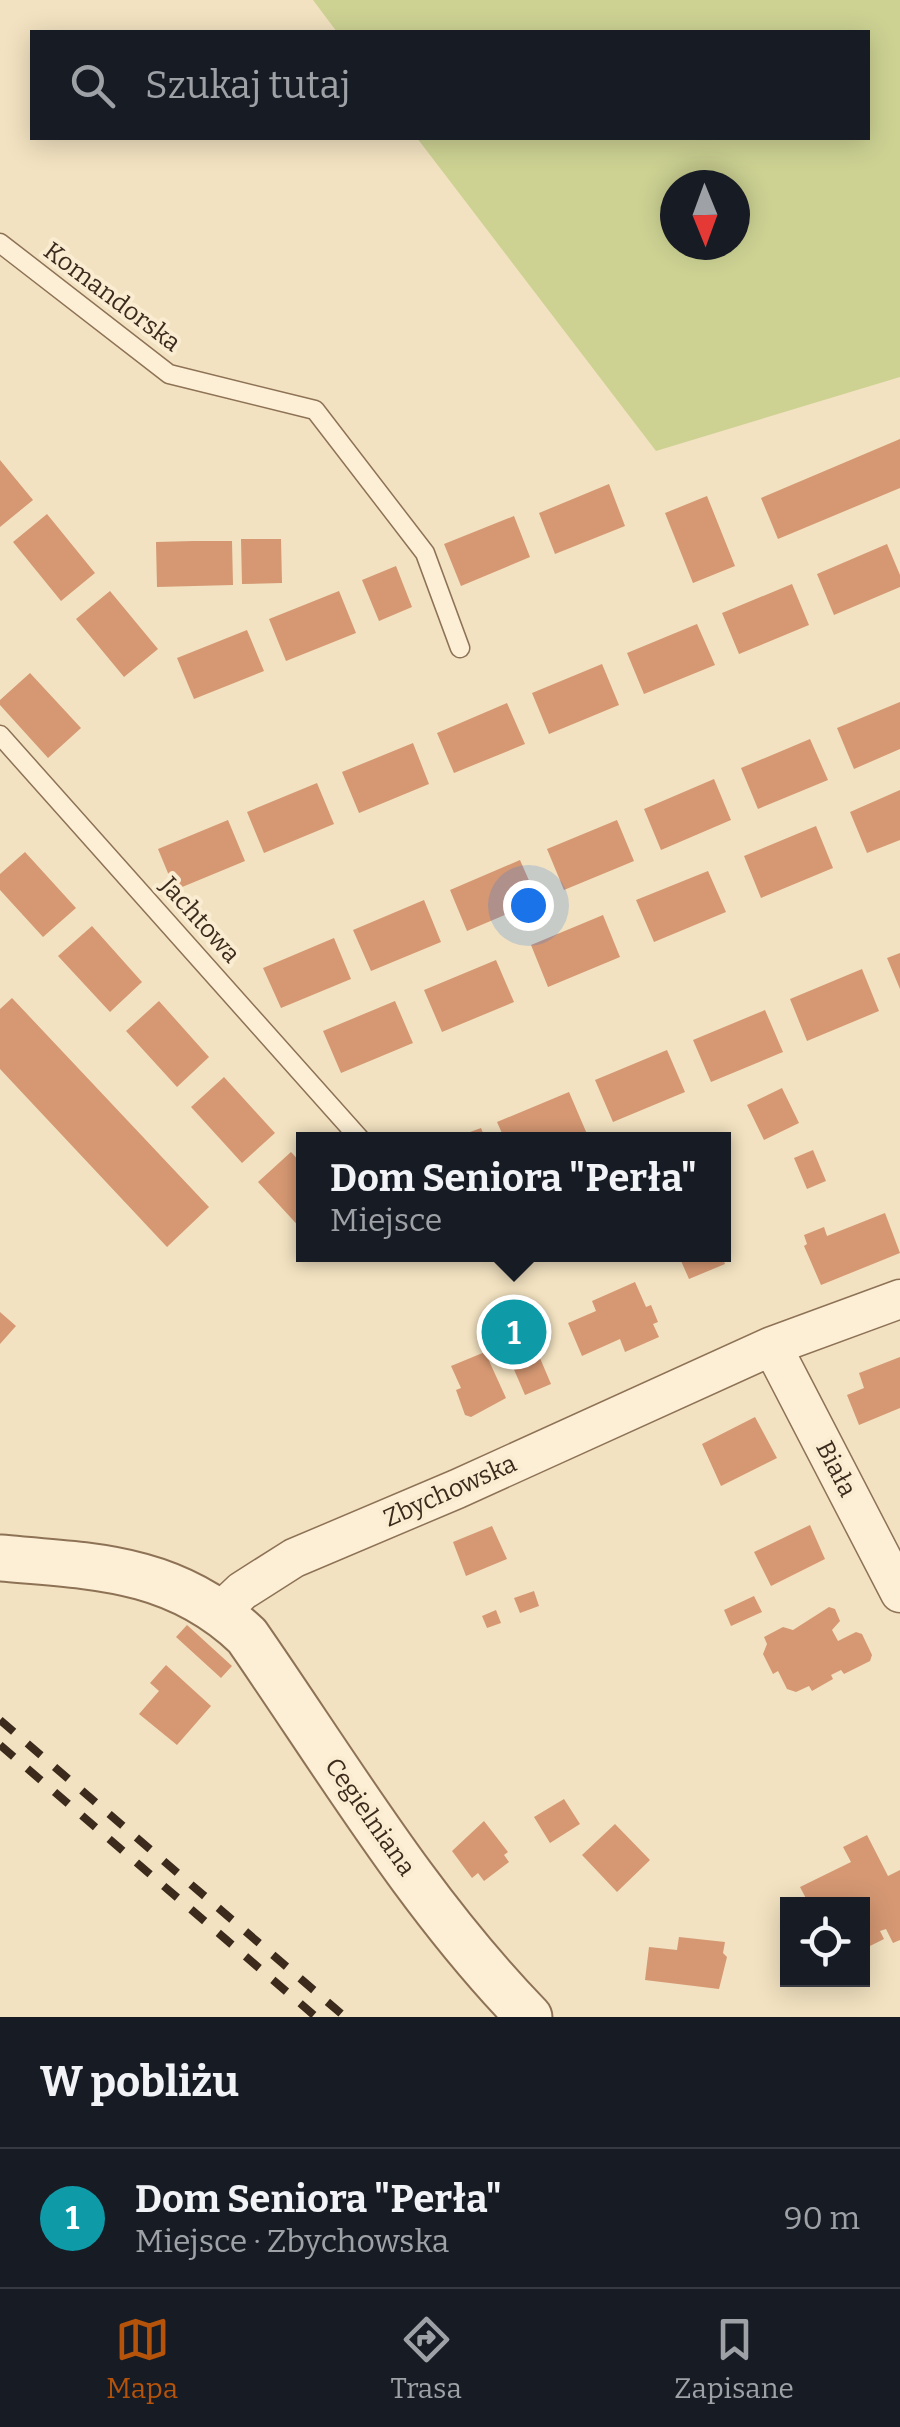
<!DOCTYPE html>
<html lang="pl">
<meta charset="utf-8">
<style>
:root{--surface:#171b24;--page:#20242c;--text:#f1f3f6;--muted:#9ea1a6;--line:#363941;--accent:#b45309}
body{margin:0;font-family:Bitter,serif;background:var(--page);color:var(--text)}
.controls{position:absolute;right:30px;bottom:30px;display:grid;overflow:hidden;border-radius:0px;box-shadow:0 5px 25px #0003}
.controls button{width:90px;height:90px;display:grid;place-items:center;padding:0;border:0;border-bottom:2px solid var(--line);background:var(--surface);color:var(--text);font:50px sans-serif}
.compass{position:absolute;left:660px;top:170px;width:90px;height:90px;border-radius:50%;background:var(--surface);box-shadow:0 5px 25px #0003;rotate:179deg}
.you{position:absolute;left:528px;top:905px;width:35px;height:35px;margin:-25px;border:8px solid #fff;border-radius:50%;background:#1a73e8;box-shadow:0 0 0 15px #1a73e833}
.badge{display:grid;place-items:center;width:65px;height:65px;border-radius:50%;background:var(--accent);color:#fff;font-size:32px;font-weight:700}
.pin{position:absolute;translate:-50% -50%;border:5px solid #fff;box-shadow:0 2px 10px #0006}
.popup{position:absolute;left:296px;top:1132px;width:435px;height:130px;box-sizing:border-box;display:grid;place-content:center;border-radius:0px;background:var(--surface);filter:drop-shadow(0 2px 8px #0005);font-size:32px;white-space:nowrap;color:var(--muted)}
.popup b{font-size:38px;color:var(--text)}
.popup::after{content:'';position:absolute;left:50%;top:100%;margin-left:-20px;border:20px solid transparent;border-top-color:var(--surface)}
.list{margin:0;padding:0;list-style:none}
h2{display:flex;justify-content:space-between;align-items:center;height:130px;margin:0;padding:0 40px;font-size:42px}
h2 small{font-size:32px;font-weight:400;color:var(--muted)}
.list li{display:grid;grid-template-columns:65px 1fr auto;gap:30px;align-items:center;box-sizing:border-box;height:140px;padding:0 40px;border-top:2px solid var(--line)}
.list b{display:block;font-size:38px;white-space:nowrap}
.list p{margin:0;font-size:32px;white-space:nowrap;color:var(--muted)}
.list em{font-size:32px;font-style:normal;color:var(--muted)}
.icon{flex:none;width:55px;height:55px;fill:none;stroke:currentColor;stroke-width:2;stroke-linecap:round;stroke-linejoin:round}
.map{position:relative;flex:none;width:900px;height:2017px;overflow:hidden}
.search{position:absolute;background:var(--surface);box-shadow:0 5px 25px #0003;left:30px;right:30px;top:30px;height:110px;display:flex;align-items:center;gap:25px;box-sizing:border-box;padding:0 35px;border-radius:0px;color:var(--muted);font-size:38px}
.sheet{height:270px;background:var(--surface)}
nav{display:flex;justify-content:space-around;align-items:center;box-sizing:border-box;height:140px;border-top:2px solid var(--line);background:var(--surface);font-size:28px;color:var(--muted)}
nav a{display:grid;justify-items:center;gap:5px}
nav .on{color:var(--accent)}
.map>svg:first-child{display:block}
.green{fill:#cdd293;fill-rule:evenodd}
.building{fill:#d59873}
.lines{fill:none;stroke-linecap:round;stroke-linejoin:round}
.service-casing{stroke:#8e7256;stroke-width:21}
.minor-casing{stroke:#8e7256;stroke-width:41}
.tertiary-casing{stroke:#8e7256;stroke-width:49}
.service{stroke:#fcefd5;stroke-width:18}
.minor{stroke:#fcefd5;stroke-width:38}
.tertiary{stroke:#fcefd5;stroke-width:45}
.rail{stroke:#3c2a1c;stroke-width:8;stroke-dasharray:18 18;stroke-linecap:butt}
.labels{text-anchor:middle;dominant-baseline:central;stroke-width:8;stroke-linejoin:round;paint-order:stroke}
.street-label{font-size:25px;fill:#3c2a1c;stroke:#f9ecd1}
</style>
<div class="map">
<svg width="900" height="2017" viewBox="0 0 900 2017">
<rect width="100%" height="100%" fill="#f2e2c1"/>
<!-- green -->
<path class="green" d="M313,0H900V377L656,451L417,138H868V32H337ZM675,185H735V245H675Z"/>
<!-- building -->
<path class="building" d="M900,439V488L778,539L761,498Z
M0,460L33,500L0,527Z
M609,484L625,526L555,554L539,513Z
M707,496L735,566L693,583L665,513Z
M47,514L95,573L61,601L13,542Z
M514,516L530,557L461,586L444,544Z
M241,539H281L282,583L242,584Z
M193,541H232L233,585L157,587L156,542Z
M887,544L900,575V587L834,615L817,574Z
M396,566L412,607L379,621L362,580Z
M792,584L809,625L739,654L722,613Z
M110,591L158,649L124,677L76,619Z
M339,591L356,633L286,661L269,619Z
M697,624L715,665L644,694L627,653Z
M247,630L264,671L194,699L177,658Z
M602,664L619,705L549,734L532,693Z
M30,673L81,728L48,758L0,705V700Z
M900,702V749L854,769L837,728Z
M507,703L525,744L454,773L437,733Z
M810,739L828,780L758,809L741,768Z
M413,743L429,784L359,813L342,772Z
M714,779L731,820L661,850L644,809Z
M317,783L334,824L264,853L247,812Z
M900,790V840L867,853L850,812Z
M228,820L245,861L175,890L158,849Z
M617,820L634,861L564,890L547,849Z
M816,826L833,868L761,898L744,856Z
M25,852L76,908L43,937L0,890V874Z
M520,860L538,901L467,931L450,890Z
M708,871L726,912L654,942L636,900Z
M424,900L441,942L371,971L353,930Z
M603,915L620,957L548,987L531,945Z
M92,926L142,982L110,1012L58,956Z
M334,938L351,979L281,1008L263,968Z
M900,953V989L887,958Z
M496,960L514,1002L442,1032L424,990Z
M862,969L879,1011L807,1041L790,999Z
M12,998L209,1207L167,1247L0,1069V1009Z
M159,1001L209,1057L177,1087L126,1031Z
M395,1001L413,1043L341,1073L323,1031Z
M765,1010L783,1052L711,1082L693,1040Z
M667,1050L685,1092L613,1122L595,1080Z
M224,1077L275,1133L242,1163L191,1107Z
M782,1088L799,1123L764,1140L747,1105Z
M569,1092L587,1134L572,1140H505L497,1122Z
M481,1128L486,1140H452L451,1139Z
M813,1150L826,1181L807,1189L794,1158Z
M291,1152L304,1166V1232L258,1182Z
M885,1213L900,1253L821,1285L804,1246L807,1244L804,1235L824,1227L827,1236Z
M678,1254H721L725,1264L689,1279Z
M635,1282L646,1307L651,1305L658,1322L653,1324L659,1337L625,1352L620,1339L582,1356L568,1323L596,1311L592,1301Z
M514,1297L551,1384L525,1395L512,1365L505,1368L501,1359L508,1356L488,1308Z
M0,1312L16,1326L0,1344Z
M485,1352L506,1398L471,1417L465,1415L456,1390L461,1388L451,1366Z
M900,1357V1408L859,1425L847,1395L864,1388L859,1373Z
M755,1417L777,1458L721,1486L702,1444Z
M810,1525L825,1559L771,1586L754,1552Z
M492,1526L507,1559L466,1576L453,1542Z
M534,1591L539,1606L520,1613L514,1598Z
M754,1596L762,1612L731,1626L724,1610Z
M829,1607L835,1609L840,1621L832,1630L838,1641L856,1632L862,1634L872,1655L870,1661L844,1674L841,1670L831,1675L833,1679L812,1691L809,1686L796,1692L787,1689L778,1671L773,1674L763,1654L767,1644L764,1637L783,1627L793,1630Z
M496,1610L501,1623L487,1628L482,1616Z
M187,1625L232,1666L221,1678L176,1637Z
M166,1665L211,1706L177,1745L139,1714L159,1691L150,1683Z
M564,1799L580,1824L550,1843L534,1817Z
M484,1821L508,1852L504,1855L509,1862L484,1881L478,1873L472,1878L452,1851Z
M615,1824L650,1860L617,1892L582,1855Z
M867,1835L888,1876L900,1870V1940L893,1943L886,1929L880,1931L884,1939L862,1950V1904H809L800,1887L851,1862L843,1847Z
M679,1937L725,1942L723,1953L727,1957L719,1989L645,1980L649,1947L677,1950Z"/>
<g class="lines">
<defs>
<path id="service" d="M0,243L169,374L315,410L425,553L460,648
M0,735L361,1140"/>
<path id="minor" d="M772,1346L900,1593
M221,1611L242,1591L294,1558L457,1489L772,1346L900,1299"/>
<path id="tertiary" d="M0,1558C94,1566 175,1567 247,1636C337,1766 418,1903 529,2017"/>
</defs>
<!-- service casing -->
<use href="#service" class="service-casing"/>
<!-- minor casing -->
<use href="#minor" class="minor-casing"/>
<!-- tertiary casing -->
<use href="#tertiary" class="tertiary-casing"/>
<!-- service -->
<use href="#service" class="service"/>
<!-- minor -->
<use href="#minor" class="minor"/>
<!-- tertiary -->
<use href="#tertiary" class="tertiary"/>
<!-- rail -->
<path class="rail" d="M0,1720L345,2017
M0,1745L316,2017"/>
</g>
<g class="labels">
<!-- street labels -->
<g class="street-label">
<text transform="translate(112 297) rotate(37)">Komandorska</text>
<text transform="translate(200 920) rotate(48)">Jachtowa</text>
<text transform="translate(836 1469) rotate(63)">Biała</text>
<text transform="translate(450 1491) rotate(-24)">Zbychowska</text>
<text transform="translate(370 1817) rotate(55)">Cegielniana</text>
</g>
</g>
</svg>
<div class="controls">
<button><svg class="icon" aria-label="locate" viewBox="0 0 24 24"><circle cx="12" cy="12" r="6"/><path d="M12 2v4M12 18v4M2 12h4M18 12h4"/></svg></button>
</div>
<svg class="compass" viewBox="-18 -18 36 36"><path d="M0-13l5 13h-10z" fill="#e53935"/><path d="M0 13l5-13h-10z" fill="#9ea1a6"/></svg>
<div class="you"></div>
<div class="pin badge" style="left:514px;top:1332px;background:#0f9aa8">1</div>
<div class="popup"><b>Dom Seniora &quot;Perła&quot;</b>Miejsce</div>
<div class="search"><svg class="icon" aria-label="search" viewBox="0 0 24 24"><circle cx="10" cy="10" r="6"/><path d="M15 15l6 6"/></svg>Szukaj tutaj</div>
</div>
<section class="sheet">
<h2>W pobliżu<small></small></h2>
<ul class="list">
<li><span class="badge" style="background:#0f9aa8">1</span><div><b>Dom Seniora &quot;Perła&quot;</b><p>Miejsce · Zbychowska</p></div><em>90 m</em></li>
</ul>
</section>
<nav>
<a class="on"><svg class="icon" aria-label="map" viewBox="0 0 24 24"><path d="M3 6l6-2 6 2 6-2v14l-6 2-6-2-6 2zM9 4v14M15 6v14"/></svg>Mapa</a>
<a><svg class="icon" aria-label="directions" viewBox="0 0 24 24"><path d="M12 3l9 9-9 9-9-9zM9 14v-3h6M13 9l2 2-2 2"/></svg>Trasa</a>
<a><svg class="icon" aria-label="saved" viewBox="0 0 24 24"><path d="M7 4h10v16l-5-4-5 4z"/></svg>Zapisane</a>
</nav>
